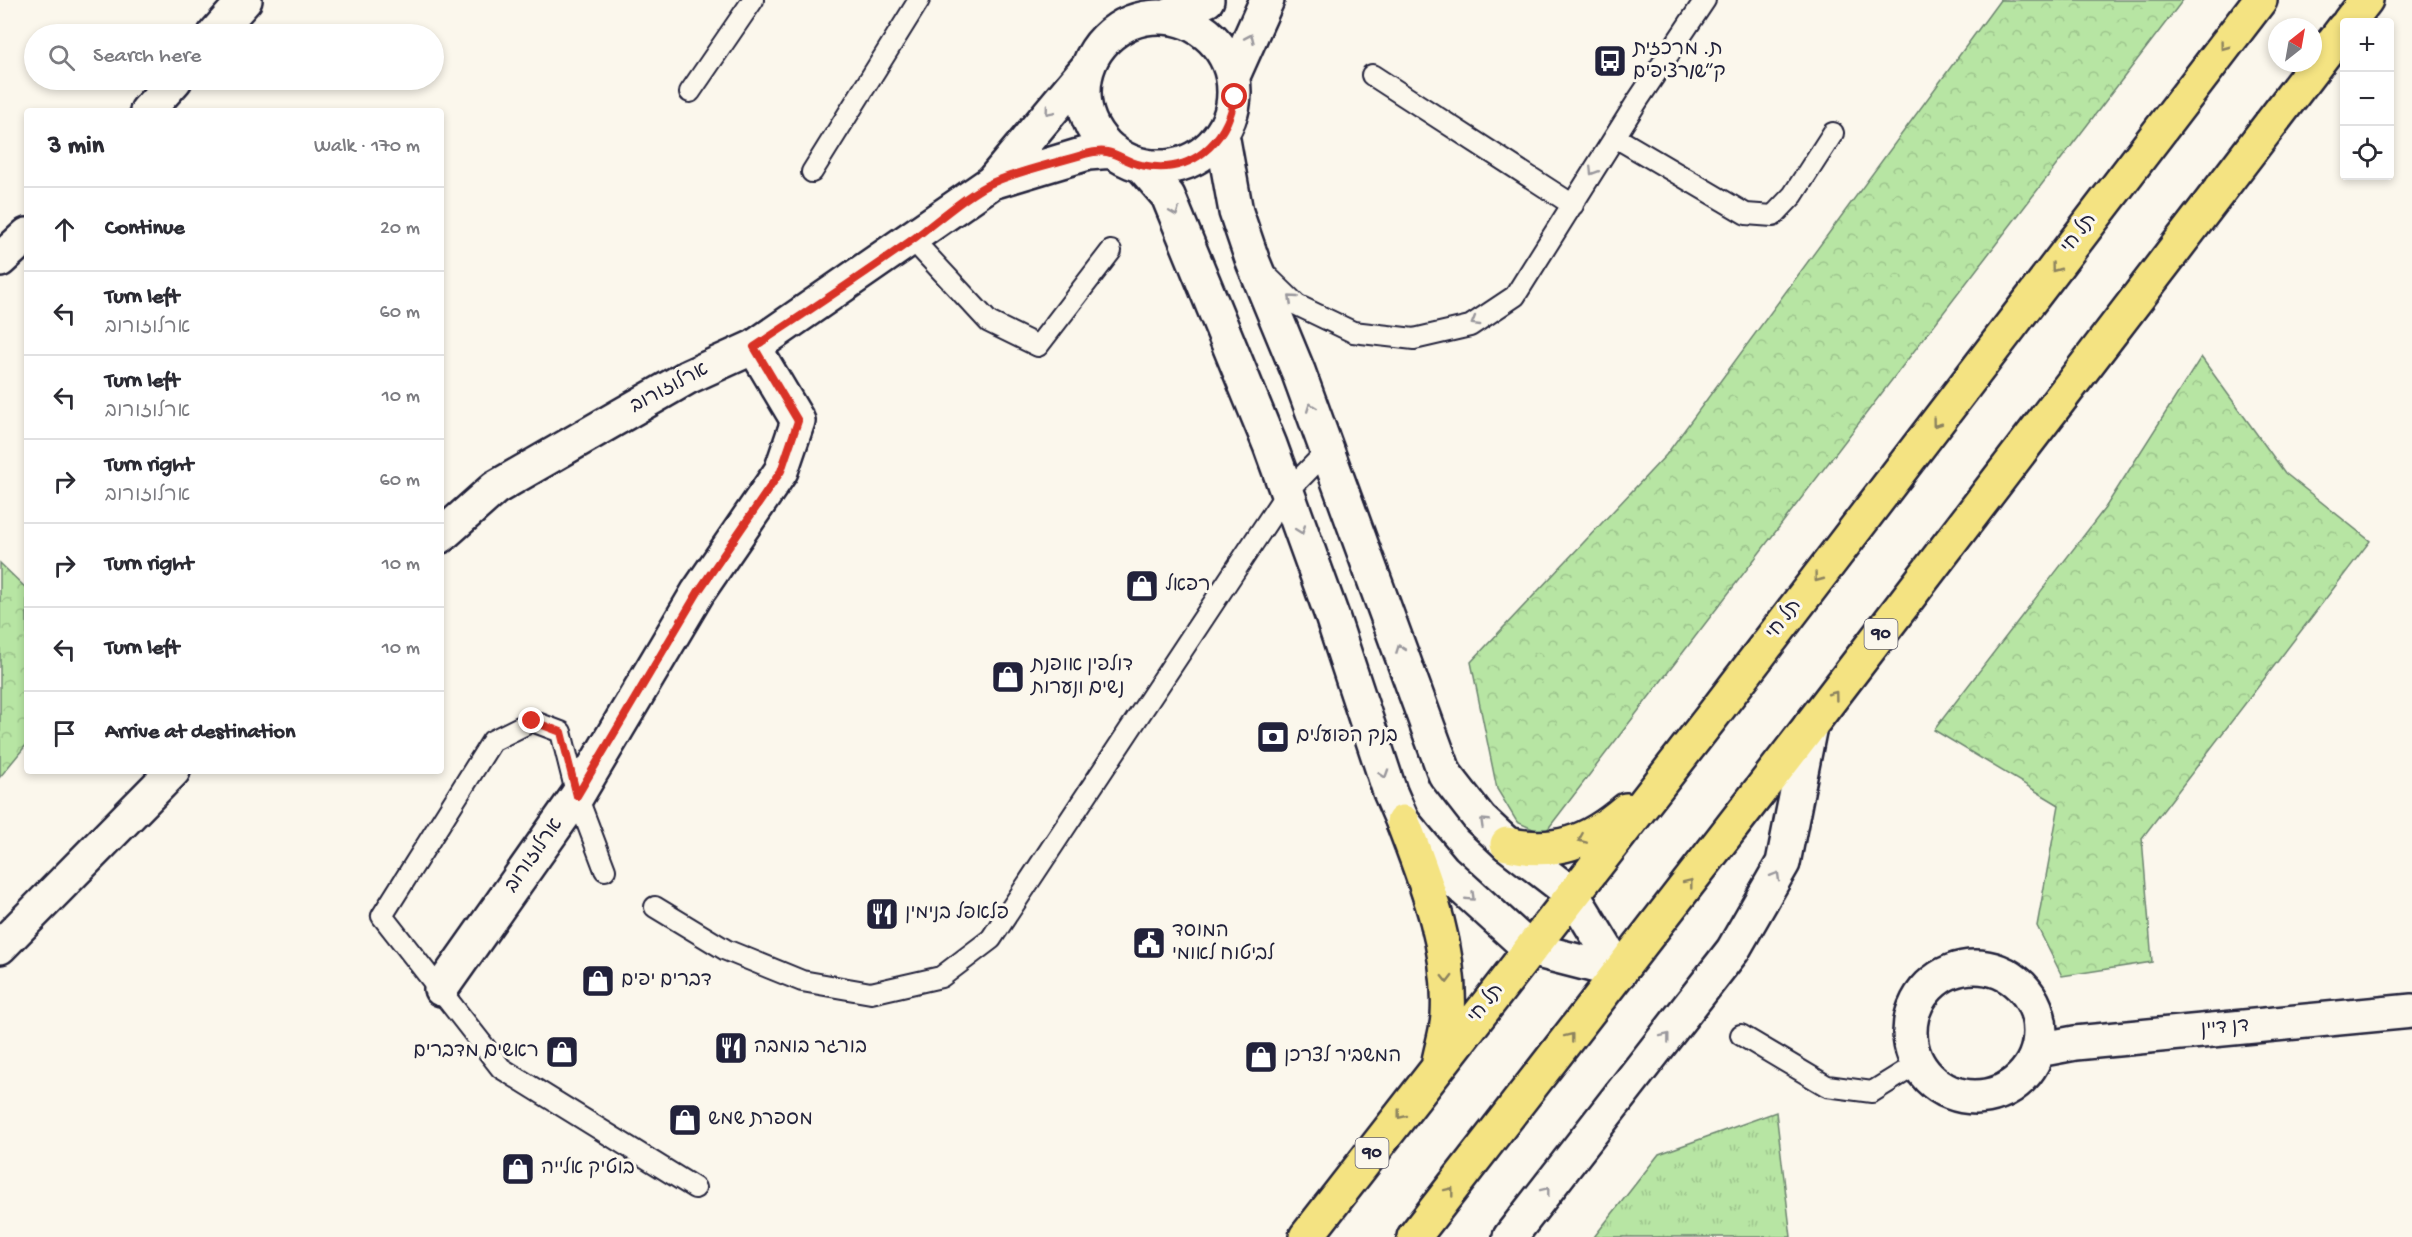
<!DOCTYPE html>
<meta charset="utf-8">
<style>
:root{--surface:#fff;--page:#f2f2f3;--text:#2b2b33;--muted:#7c7c81;--line:#e1e1e2}
body{margin:0;font-family:"Gochi Hand","Playpen Sans Hebrew",sans-serif;background:var(--page);color:var(--text)}
.controls{position:absolute;right:18px;top:18px;display:grid;overflow:hidden;border-radius:6px;box-shadow:0 3px 9px #0003}
.controls button{width:54px;height:54px;display:grid;place-items:center;padding:0;border:0;border-bottom:2px solid var(--line);background:var(--surface);color:var(--text);font:30px sans-serif}
.compass{position:absolute;left:2268px;top:18px;width:54px;height:54px;border-radius:50%;background:var(--surface);box-shadow:0 3px 9px #0003;rotate:31deg}
.stop{position:absolute;width:18px;height:18px;margin:-14px;border:4px solid #d93025;border-radius:50%;background:#fff}
.stop.end{background:#d93025;border-color:#fff;box-shadow:0 2px 6px #0008}
.list{margin:0;padding:0;list-style:none}
h2{display:flex;justify-content:space-between;align-items:center;height:78px;margin:0;padding:0 24px;font-size:26px}
h2 small{font-size:20px;font-weight:400;color:var(--muted)}
.list li{display:grid;grid-template-columns:39px 1fr auto;gap:18px;align-items:center;box-sizing:border-box;height:84px;padding:0 24px;border-top:2px solid var(--line)}
.list b{display:block;font-size:22px;white-space:nowrap}
.list p{margin:0;font-size:20px;white-space:nowrap;color:var(--muted)}
.list em{font-size:20px;font-style:normal;color:var(--muted)}
.icon{flex:none;width:33px;height:33px;fill:none;stroke:currentColor;stroke-width:2;stroke-linecap:round;stroke-linejoin:round}
.map{position:relative;flex:none;width:2412px;height:1237px;overflow:hidden}
.search{position:absolute;background:var(--surface);box-shadow:0 3px 9px #0003;left:24px;top:24px;width:420px;height:66px;display:flex;align-items:center;gap:15px;box-sizing:border-box;padding:0 21px;border-radius:33px;color:var(--muted);font-size:22px}
.panel{position:absolute;background:var(--surface);box-shadow:0 3px 9px #0003;left:24px;top:108px;width:420px;height:666px;border-radius:6px}
.map>svg:first-child{display:block}
.grass{fill:url(#grass-tufts);stroke:#6c846f;stroke-width:1.5}
.park{fill:url(#park-crowns);stroke:#6c846f;stroke-width:1.5}
.lines{fill:none;stroke-linecap:round;stroke-linejoin:round}
.service-casing{stroke:#22223b;stroke-width:24}
.minor-casing{stroke:#22223b;stroke-width:38}
.tertiary-casing{stroke:#22223b;stroke-width:38}
.trunk-casing{stroke:#22223b;stroke-width:38}
.service{stroke:#fbf7ec;stroke-width:20}
.minor{stroke:#fbf7ec;stroke-width:33}
.tertiary{stroke:#fbf7ec;stroke-width:33}
.trunk{stroke:#f4e382;stroke-width:33}
.oneway{stroke:#99979c}
.oneway2{stroke:#8b825e}
.route{stroke:#d93025;stroke-width:8}
.labels{text-anchor:middle;dominant-baseline:central;stroke-width:6;stroke-linejoin:round;paint-order:stroke}
.shield{fill:#fbf7ec;stroke:#636270;stroke-width:1.5}
.shield-label{font-size:18px;font-weight:bold;fill:#22223b}
.poi-label{font-size:20px;fill:#22223b;stroke:#fbf7ec;text-anchor:start}
.street-label{font-size:20px;fill:#22223b;stroke:#fbf7ec}
</style>
<div class="map">
<svg width="2412" height="1237" viewBox="0 0 2412 1237">
<defs>
<pattern id="grass-tufts" width="24" height="20" patternUnits="userSpaceOnUse" patternTransform="scale(1.5)"><rect width="24" height="20" fill="#b7e5a3"/><path d="M3 7l-1-3M5 7V3M7 7l1-3M15 17l-1-3M17 17v-4M19 17l1-3" fill="none" stroke="#9dc48d"/></pattern>
<pattern id="park-crowns" width="20" height="18" patternUnits="userSpaceOnUse" patternTransform="scale(1.5)"><rect width="20" height="18" fill="#b7e5a3"/><path d="M2 6a3 3 0 1 1 6 0M12 15a3 3 0 1 1 6 0" fill="none" stroke="#9dc48d"/></pattern>
</defs>
<rect width="100%" height="100%" fill="#fbf7ec"/>
<filter id="ink" filterUnits="userSpaceOnUse"><feTurbulence type="fractalNoise" baseFrequency=".0167" numOctaves="2"/><feDisplacementMap in="SourceGraphic" scale="12" xChannelSelector="R" yChannelSelector="G"/><feConvolveMatrix kernelMatrix="1 2 1 2 8 2 1 2 1" color-interpolation-filters="sRGB"/></filter>
<g filter="url(#ink)">
<!-- grass -->
<path class="grass" d="M1776,1112L1791,1237H1594L1659,1154Z"/>
<!-- park -->
<path class="park" d="M2000,0H2183L1544,834L1517,822L1497,789L1471,662L1666,455Z
M2201,357L2285,473L2370,541L2142,838L2152,962L2062,976L2037,926L2059,805L1934,730L2105,508Z
M0,563L27,589V744L0,777Z"/>
<g class="lines">
<defs>
<path id="service" d="M1372,75L1573,205
M690,92L753,0
M1615,137L1746,214L1773,216L1793,195L1833,133
M812,172L919,0
M912,239L989,322L1038,346L1111,251
M1264,273L1297,305L1353,332L1414,339L1470,326L1515,296L1638,100L1705,0
M605,870L577,796L561,732L532,721L492,741L382,916L501,1068L695,1188
M655,907L726,950L802,981L871,993L941,977L991,939L1287,492L1327,451
M1741,1035L1827,1086L1872,1092L1917,1064"/>
<path id="minor" d="M1166,17L1207,0
M1084 92a75 75 0 1 1 150 0a75 75 0 1 1-150 0Z
M1233,76L1267,0
M1222,134L1236,212L1253,262L1298,371L1445,774L1480,819L1507,844L1573,895L1620,972
M1141,165L1168,196L1270,445L1332,616L1390,792L1403,822L1443,870L1530,949L1620,972
M992,182L1088,153L1113,151
M441,536L495,488L688,377L754,347L992,182L1087,68
M0,947L173,771
M1910 1032a65 65 0 1 1 130 0a65 65 0 1 1-130 0Z
M441,989L577,796L698,592L781,471L798,421L754,347
M2038,1050L2075,1043L2412,1011
M1510,1237L1733,950L1783,863L1810,726"/>
<path id="tertiary" d="M215,34L245,0
M147,111L175,80
M0,260L27,235"/>
<path id="trunk" d="M2349,22L2366,0
M1403,822C1427,885 1452,947 1448,1016C1447,1031 1442,1046 1439,1061
M1507,844C1555,855 1589,842 1626,810
M1306,1237L1710,719L2260,0
M1414,1237L1810,726L2344,28"/>
</defs>
<!-- service casing -->
<use href="#service" class="service-casing"/>
<!-- minor casing -->
<use href="#minor" class="minor-casing"/>
<!-- tertiary casing -->
<use href="#tertiary" class="tertiary-casing"/>
<!-- trunk casing -->
<use href="#trunk" class="trunk-casing"/>
<!-- service -->
<use href="#service" class="service"/>
<!-- minor -->
<use href="#minor" class="minor"/>
<!-- tertiary -->
<use href="#tertiary" class="tertiary"/>
<!-- trunk -->
<use href="#trunk" class="trunk"/>
</g>
<!-- one-way arrows -->
<defs><path id="oneway-chevron" d="M-2-3.5L2.5 0L-2 3.5" fill="none" stroke-width="1.6" stroke-linecap="round" stroke-linejoin="round" transform="scale(1.5)"/></defs>
<g class="oneway">
<use href="#oneway-chevron" transform="translate(1250 38) rotate(-66)"/>
<use href="#oneway-chevron" transform="translate(1049 111) rotate(130)"/>
<use href="#oneway-chevron" transform="translate(1593 171) rotate(122)"/>
<use href="#oneway-chevron" transform="translate(1175 212) rotate(68)"/>
<use href="#oneway-chevron" transform="translate(1292 299) rotate(-139)"/>
<use href="#oneway-chevron" transform="translate(1475 322) rotate(150)"/>
<use href="#oneway-chevron" transform="translate(1311 407) rotate(-110)"/>
<use href="#oneway-chevron" transform="translate(1301 530) rotate(70)"/>
<use href="#oneway-chevron" transform="translate(1400 649) rotate(-110)"/>
<use href="#oneway-chevron" transform="translate(1384 774) rotate(72)"/>
<use href="#oneway-chevron" transform="translate(1484 822) rotate(-136)"/>
<use href="#oneway-chevron" transform="translate(1776 876) rotate(-60)"/>
<use href="#oneway-chevron" transform="translate(1471 897) rotate(44)"/>
<use href="#oneway-chevron" transform="translate(1666 1037) rotate(-52)"/>
<use href="#oneway-chevron" transform="translate(1546 1191) rotate(-52)"/>
</g>
<g class="oneway2">
<use href="#oneway-chevron" transform="translate(2224 46) rotate(127)"/>
<use href="#oneway-chevron" transform="translate(2055 268) rotate(127)"/>
<use href="#oneway-chevron" transform="translate(1936 423) rotate(127)"/>
<use href="#oneway-chevron" transform="translate(1818 578) rotate(127)"/>
<use href="#oneway-chevron" transform="translate(1834 695) rotate(-53)"/>
<use href="#oneway-chevron" transform="translate(1582 839) rotate(157)"/>
<use href="#oneway-chevron" transform="translate(1689 883) rotate(-52)"/>
<use href="#oneway-chevron" transform="translate(1447 979) rotate(89)"/>
<use href="#oneway-chevron" transform="translate(1570 1037) rotate(-52)"/>
<use href="#oneway-chevron" transform="translate(1401 1115) rotate(128)"/>
<use href="#oneway-chevron" transform="translate(1450 1191) rotate(-52)"/>
</g>
</g>
<g class="lines" filter="url(#ink)">
<!-- route -->
<path class="route" d="M532,721L561,732L577,796L698,592L781,471L798,421L754,347C808,311 863,275 916,237C936,222 973,190 994,182C1022,170 1056,163 1085,154C1114,146 1117,159 1141,165C1191,176 1226,143 1235,97"/>
</g>
<!-- icons -->
<defs>
<symbol id="bus-square" viewBox="-11 -11 22 22"><rect x="-9" y="-9" width="18" height="18" rx="4" fill="#22223b" stroke="#fbf7ec"/><path d="M-5-6H5V4H4V6H2V4H-2V6H-4V4H-5ZM-3.5-4V0h7V-4ZM-3.5 1.2v1.5H-2V1.2ZM2 1.2v1.5H3.5V1.2Z" fill="#fff"/></symbol>
<symbol id="shop-square" viewBox="-11 -11 22 22"><rect x="-9" y="-9" width="18" height="18" rx="4" fill="#22223b" stroke="#fbf7ec"/><path d="M-5-2.5h2.3a2.7 3.5 0 0 1 5.4 0H5L5.5 6h-11ZM-1.5-2.5h3a1.5 2.3 0 0 0-3 0Z" fill="#fff"/></symbol>
<symbol id="bank-square" viewBox="-11 -11 22 22"><rect x="-9" y="-9" width="18" height="18" rx="4" fill="#22223b" stroke="#fbf7ec"/><path d="M-6-4H6V4H-6ZM0-2.3a2.3 2.3 0 1 0 0 4.6a2.3 2.3 0 1 0 0-4.6Z" fill="#fff"/></symbol>
<symbol id="restaurant-square" viewBox="-11 -11 22 22"><rect x="-9" y="-9" width="18" height="18" rx="4" fill="#22223b" stroke="#fbf7ec"/><path d="M-5-6h1v4h1v-4h1v4h1v-4h1v5L-1.5 .5V6h-2V.5L-5-1ZM5-6V6H3V1.5H1.5Q1.5-4 5-6Z" fill="#fff"/></symbol>
<symbol id="civic-square" viewBox="-11 -11 22 22"><rect x="-9" y="-9" width="18" height="18" rx="4" fill="#22223b" stroke="#fbf7ec"/><path d="M-.6-6.5H3V-4.5H.6V-3L4-1V1h2V6H-6V1h2V-1L-.6-3ZM-1.2 2.5V6h2.4V2.5Z" fill="#fff"/></symbol>
</defs>
<g fill-rule="evenodd">
<use href="#bus-square" x="1591" y="42" width="38" height="38"/>
<use href="#shop-square" x="1123" y="567" width="38" height="38"/>
<use href="#shop-square" x="989" y="658" width="38" height="38"/>
<use href="#bank-square" x="1254" y="718" width="38" height="38"/>
<use href="#restaurant-square" x="863" y="895" width="38" height="38"/>
<use href="#civic-square" x="1130" y="924" width="38" height="38"/>
<use href="#shop-square" x="579" y="962" width="38" height="38"/>
<use href="#restaurant-square" x="712" y="1029" width="38" height="38"/>
<use href="#shop-square" x="543" y="1033" width="38" height="38"/>
<use href="#shop-square" x="1242" y="1038" width="38" height="38"/>
<use href="#shop-square" x="666" y="1101" width="38" height="38"/>
<use href="#shop-square" x="499" y="1150" width="38" height="38"/>
</g>
<g class="labels">
<!-- shield labels -->
<g class="shield">
<rect x="1864.5" y="619" width="33" height="30" rx="4.5"/>
<rect x="1355.5" y="1138" width="33" height="30" rx="4.5"/>
</g>
<g class="shield-label">
<text x="1881" y="634">90</text>
<text x="1372" y="1153">90</text>
</g>
<!-- poi labels -->
<g class="poi-label">
<text x="1633" y="50">ת. מרכזית<tspan x="1633" dy="23">ק״ש/רציפים</tspan></text>
<text x="1165" y="586">רפאל</text>
<text x="1031" y="666">דולפין אופנת<tspan x="1031" dy="23">נשים ונערות</tspan></text>
<text x="1296" y="737">בנק הפועלים</text>
<text x="905" y="914">פלאפל בנימין</text>
<text x="1172" y="932">המוסד<tspan x="1172" dy="23">לביטוח לאומי</tspan></text>
<text x="621" y="981">דברים יפים</text>
<text x="754" y="1048">בורגר בומבה</text>
<text x="539" y="1052" text-anchor="end">ראשים מדברים</text>
<text x="1284" y="1057">המשביר לצרכן</text>
<text x="708" y="1120">מספרת שמש</text>
<text x="541" y="1169">בוטיק אלייה</text>
</g>
<!-- street labels -->
<g class="street-label">
<text transform="translate(2080 234) rotate(-53)">תל חי</text>
<text transform="translate(670 389) rotate(-28)">ארלוזורוב</text>
<text transform="translate(1785 620) rotate(-53)">תל חי</text>
<text transform="translate(535 856) rotate(-55)">ארלוזורוב</text>
<text transform="translate(1487 1004) rotate(-52)">תל חי</text>
<text transform="translate(2225 1029) rotate(-5)">דן דיין</text>
</g>
</g>
</svg>
<div class="controls">
<button>+</button>
<button>−</button>
<button><svg class="icon" aria-label="locate" viewBox="0 0 24 24"><circle cx="12" cy="12" r="6"/><path d="M12 2v4M12 18v4M2 12h4M18 12h4"/></svg></button>
</div>
<svg class="compass" viewBox="-18 -18 36 36"><path d="M0-13l5 13h-10z" fill="#e53935"/><path d="M0 13l5-13h-10z" fill="#7c7c81"/></svg>
<div class="stop" style="left:1235px;top:97px"></div>
<div class="stop end" style="left:532px;top:721px"></div>
<div class="search"><svg class="icon" aria-label="search" viewBox="0 0 24 24"><circle cx="10" cy="10" r="6"/><path d="M15 15l6 6"/></svg>Search here</div>
<section class="panel">
<h2>3 min<small>Walk · 170 m</small></h2>
<ul class="list">
<li><svg class="icon" aria-label="ahead" viewBox="0 0 24 24"><path d="M12 20V5M6 11l6-6 6 6"/></svg><div><b>Continue</b></div><em>20 m</em></li>
<li><svg class="icon" aria-label="left" viewBox="0 0 24 24"><path d="M17 20v-9H6M10 6l-5 5 5 5"/></svg><div><b>Turn left</b><p>ארלוזורוב</p></div><em>60 m</em></li>
<li><svg class="icon" aria-label="left" viewBox="0 0 24 24"><path d="M17 20v-9H6M10 6l-5 5 5 5"/></svg><div><b>Turn left</b><p>ארלוזורוב</p></div><em>10 m</em></li>
<li><svg class="icon" aria-label="right" viewBox="0 0 24 24"><path d="M7 20v-9h11M14 6l5 5-5 5"/></svg><div><b>Turn right</b><p>ארלוזורוב</p></div><em>60 m</em></li>
<li><svg class="icon" aria-label="right" viewBox="0 0 24 24"><path d="M7 20v-9h11M14 6l5 5-5 5"/></svg><div><b>Turn right</b></div><em>10 m</em></li>
<li><svg class="icon" aria-label="left" viewBox="0 0 24 24"><path d="M17 20v-9H6M10 6l-5 5 5 5"/></svg><div><b>Turn left</b></div><em>10 m</em></li>
<li><svg class="icon" aria-label="arrive" viewBox="0 0 24 24"><path d="M6 21V4h12l-3 4 3 4H6"/></svg><div><b>Arrive at destination</b></div></li>
</ul>
</section>
</div>
